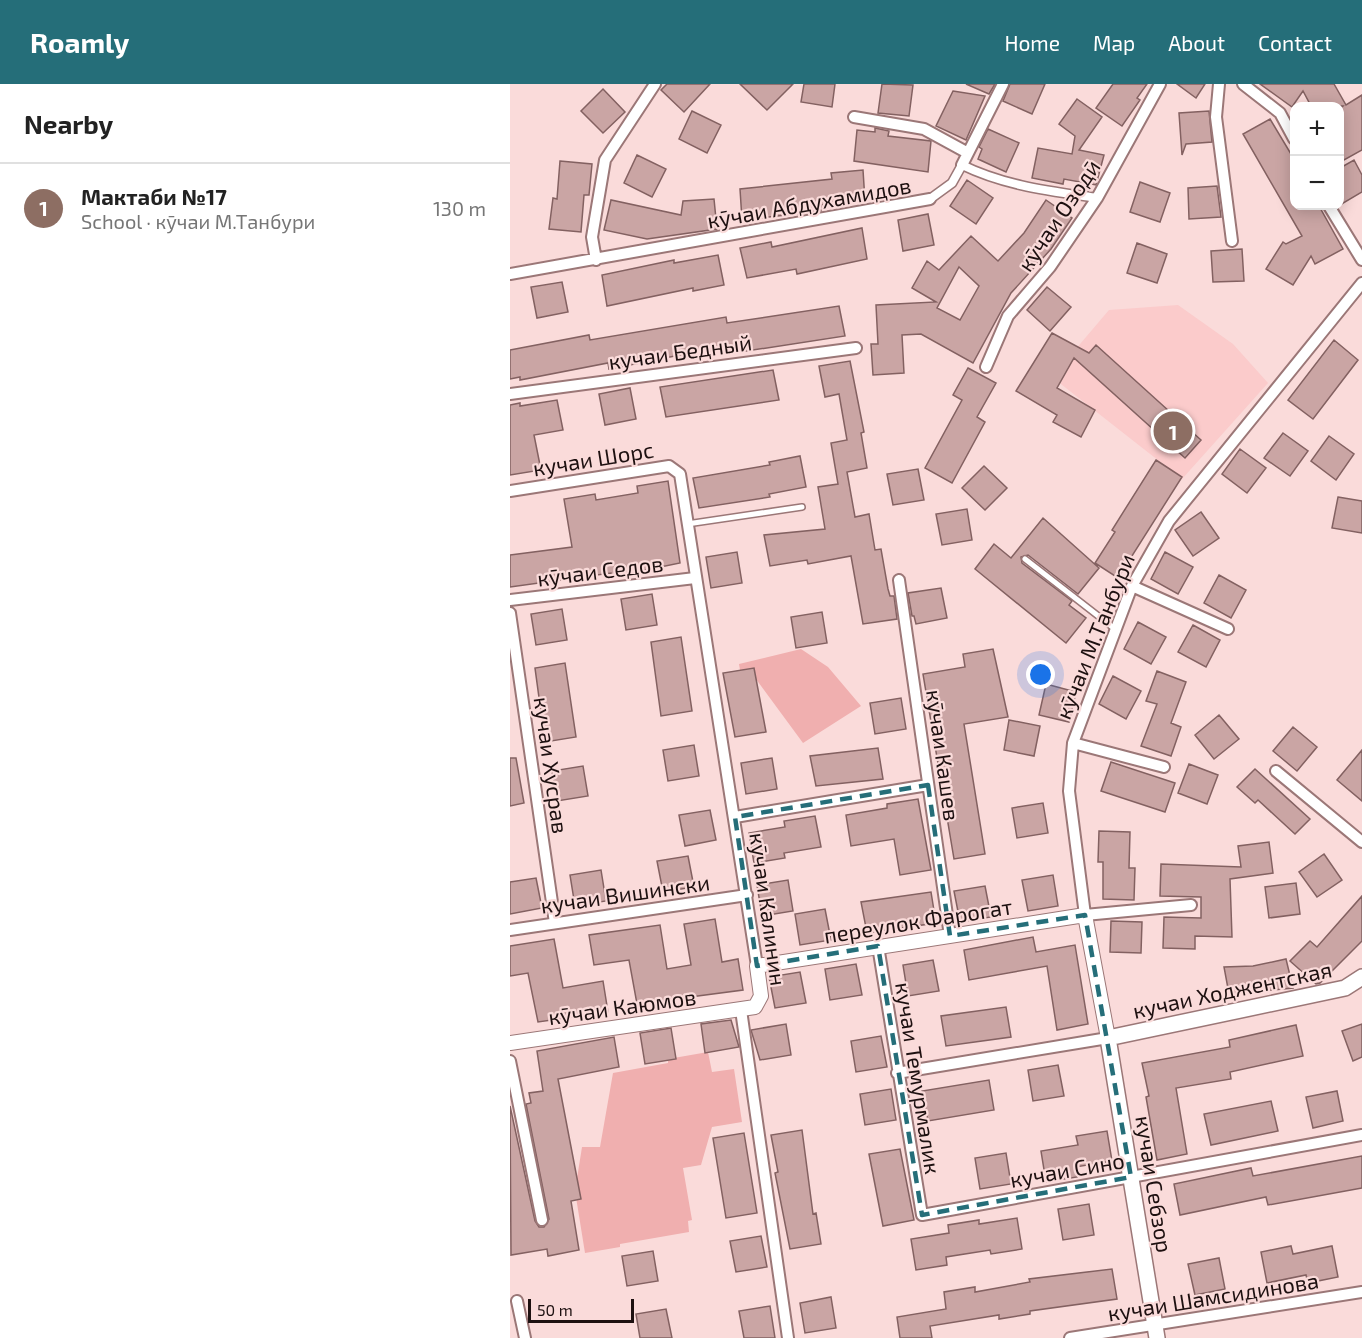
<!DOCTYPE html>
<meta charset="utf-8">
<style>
:root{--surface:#fff;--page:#f2f2f2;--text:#222;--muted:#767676;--line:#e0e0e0;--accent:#256e79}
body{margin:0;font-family:"Exo 2",sans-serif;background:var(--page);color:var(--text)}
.controls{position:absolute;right:18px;top:18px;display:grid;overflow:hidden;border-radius:12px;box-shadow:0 3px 15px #0003}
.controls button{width:54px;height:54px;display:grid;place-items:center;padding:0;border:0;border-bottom:2px solid var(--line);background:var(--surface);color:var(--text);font:30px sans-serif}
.scale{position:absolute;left:18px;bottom:15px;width:106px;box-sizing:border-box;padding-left:6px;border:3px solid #1d1010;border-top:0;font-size:16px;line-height:21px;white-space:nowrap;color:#1d1010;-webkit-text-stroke:4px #fadbda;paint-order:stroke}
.you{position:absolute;left:531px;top:591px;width:21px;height:21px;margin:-15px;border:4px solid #fff;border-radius:50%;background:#1a73e8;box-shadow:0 0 0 9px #1a73e833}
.badge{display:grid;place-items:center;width:39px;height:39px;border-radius:50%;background:var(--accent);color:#fff;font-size:20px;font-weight:700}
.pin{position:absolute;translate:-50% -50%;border:3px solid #fff;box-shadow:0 2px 6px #0006}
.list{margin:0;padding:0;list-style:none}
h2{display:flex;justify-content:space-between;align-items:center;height:78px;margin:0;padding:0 24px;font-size:26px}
h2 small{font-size:20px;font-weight:400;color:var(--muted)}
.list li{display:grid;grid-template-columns:39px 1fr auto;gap:18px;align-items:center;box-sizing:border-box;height:90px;padding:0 24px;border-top:2px solid var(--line)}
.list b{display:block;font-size:22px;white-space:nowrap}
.list p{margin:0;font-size:20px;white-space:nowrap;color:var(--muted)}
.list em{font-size:20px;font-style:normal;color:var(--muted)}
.map{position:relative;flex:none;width:852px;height:1254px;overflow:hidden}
header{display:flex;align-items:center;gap:36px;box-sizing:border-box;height:84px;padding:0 30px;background:var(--accent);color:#fff}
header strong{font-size:28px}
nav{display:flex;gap:33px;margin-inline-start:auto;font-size:21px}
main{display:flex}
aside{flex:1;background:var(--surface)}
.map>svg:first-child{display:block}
.built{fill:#fbcbcb}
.green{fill:#f0afaf}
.building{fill:#caa5a4;stroke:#836161;stroke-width:1.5;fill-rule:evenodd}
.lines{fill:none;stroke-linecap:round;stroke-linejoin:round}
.service-casing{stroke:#9b7777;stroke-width:8}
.pedestrian-casing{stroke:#9b7777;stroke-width:11}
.minor-casing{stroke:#9b7777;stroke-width:14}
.tertiary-casing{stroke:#9b7777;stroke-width:16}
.secondary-casing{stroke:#9b7777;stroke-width:18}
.service{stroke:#fff;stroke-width:5}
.pedestrian{stroke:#fff;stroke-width:8}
.minor{stroke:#fff;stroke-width:10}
.tertiary{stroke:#fff;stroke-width:14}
.secondary{stroke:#fff;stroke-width:15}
.marked{fill:none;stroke:#256e79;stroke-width:4.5;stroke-dasharray:12 8;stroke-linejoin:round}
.labels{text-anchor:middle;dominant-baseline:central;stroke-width:4.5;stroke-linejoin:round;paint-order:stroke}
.street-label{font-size:22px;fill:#1d1010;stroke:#fadbda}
</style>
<header>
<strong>Roamly</strong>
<nav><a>Home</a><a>Map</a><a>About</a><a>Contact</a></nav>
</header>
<main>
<aside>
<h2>Nearby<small></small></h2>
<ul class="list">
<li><span class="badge" style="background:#8d6e63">1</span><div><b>Мактаби №17</b><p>School · кӯчаи М.Танбури</p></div><em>130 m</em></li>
</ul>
</aside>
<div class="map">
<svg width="852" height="1254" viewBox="0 0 852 1254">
<rect width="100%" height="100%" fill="#fadbda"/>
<!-- built -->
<path class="built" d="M668,221L723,260L758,299L672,395L542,293L599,226Z"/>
<!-- green -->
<path class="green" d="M291,565L318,583L351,622L293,659L246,595L232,598L229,580Z
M198,968L202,988L224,985L232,1038L202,1043L191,1081L173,1084L182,1136L178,1137L179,1148L110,1160V1163L75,1169L65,1107L72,1063H90L103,989L158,979V975Z"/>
<!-- building -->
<path class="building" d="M157,0H200L174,28L151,6Z
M230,0H283L257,26Z
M294,0H325L322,23L291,18Z
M372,0L403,1L399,32L368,29Z
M456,0H485L479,10Z
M500,0H535L522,30L493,17Z
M603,0H637L627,14L630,16L612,42L586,24Z
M667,0H695L686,14Z
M750,0H824L836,21L852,11V66L834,76L830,68V25L833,22H801L793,7L782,23Z
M93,5L115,28L93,49L71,27Z
M443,7L475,12L456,56L426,42Z
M567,15L592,33L569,66L594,71L586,101L554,95L553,100L522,94L528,64L562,70L565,52L549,40Z
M182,27L211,41L197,69L169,55Z
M699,27L702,58L676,60L672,71L669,29Z
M760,35L784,75V122H809L833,165L805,180L801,172L783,201L756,185L773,158L776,160L792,152L733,50Z
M365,44L379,47L378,52L421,57L418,88L344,77L347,46L365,48Z
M478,45L509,59L496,88L468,75L472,65L469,63Z
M127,71L156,85L142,113L114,99Z
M844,76L852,91V108L830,121V84Z
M50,77L82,80L79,111H74L71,148L39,145L43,114L47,115Z
M353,86L355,117L311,121V127L232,136L230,105L322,95L321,89Z
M457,96L483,114L466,140L440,122Z
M630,98L660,109L650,138L620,128Z
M707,102L711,133L679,135L678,104Z
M204,115L207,145L137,155L94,146L101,116L171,131L173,117Z
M536,116L562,134L541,165L501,209L463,279L411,250L392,251L394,289L363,291L361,260H368L366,221L426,218L402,204L417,177L429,186L461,152L488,177L514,149ZM449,183L469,202L450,236L427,224Z
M418,130L424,161L393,167L388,136Z
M352,144L357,175L287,190L286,185L237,194L230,164L261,158L262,163Z
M627,159L657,170L647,199L617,189Z
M732,165L734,197L703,198L701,167Z
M208,171L214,201L183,207V204L97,222L92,191L164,176V179Z
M52,198L58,228L27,234L21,203Z
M537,203L561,223L540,247L517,226Z
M329,222L335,252L230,268L229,263L191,269L190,267L99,285L98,279L10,296V293L0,295V266L79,251L80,256L216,233L217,239Z
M542,249L579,269L586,261L691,356L675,374L564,274L547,304L585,326L571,353L543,338L547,331L506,307Z
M824,256L848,276L803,335L778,316Z
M340,277L354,348L351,349L357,384L337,388L345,433L359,430L365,466L371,465L378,505L380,512H384L387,535L353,540L341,472L298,480L297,476L260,482L254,451L315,445L308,403L328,400L321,359L337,356L329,310L315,313L309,282Z
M458,284L486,299L467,333L475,338L442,399L415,384L452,316L443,311Z
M263,286L269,316L156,333L150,303Z
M120,304L126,335L95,341L89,310Z
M47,316L53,346L24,351L31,386L0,391V321L10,319V322Z
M773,349L798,367L780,392L754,374Z
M819,352L844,370L826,396L801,377Z
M730,365L756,384L737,409L712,390Z
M290,372L296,403L259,410L260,413L189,424L183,394L260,381L259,378Z
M646,376L672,393L608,494L585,479L605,448L602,446Z
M474,382L497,404L475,426L452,404Z
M408,385L414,416L383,421L377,390Z
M158,397L170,479L102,493L101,489L0,503V471L62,463L54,415L85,410L86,416L128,409L127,402Z
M828,413L852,417V449L822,444Z
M457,425L462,456L432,461L426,430Z
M691,428L709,454L683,472L665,446Z
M533,434L589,484L568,510L518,471L511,473L512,479L562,517L559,521L576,534L556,559L465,485L484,460L501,474Z
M227,468L232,499L201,504L196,473Z
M655,468L683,483L668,510L641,495Z
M709,491L736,506L721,534L694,519Z
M431,504L437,534L406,540L404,532H402L398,509Z
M142,510L147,541L116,546L111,515Z
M52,525L57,556L26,561L21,530Z
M312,528L317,559L286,564L281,533Z
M628,538L656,553L641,580L614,565Z
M683,541L710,556L696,583L668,568Z
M171,553L182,627L151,632L141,558Z
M483,565L498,633L454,640L475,770L444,775L413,590L455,583L453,570Z
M55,579L66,653L35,658L25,584Z
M244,584L256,648L225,653L213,589Z
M647,587L676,598L661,639L671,643L661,672L631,662L647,620L636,617Z
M603,592L631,607L616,635L589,620Z
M536,600L566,608L559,638L529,631Z
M391,614L396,645L365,650L360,619Z
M709,631L729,655L704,675L685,651Z
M499,636L530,642L524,672L494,666Z
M783,643L807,663L787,687L763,667Z
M184,661L189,692L158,697L153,666Z
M368,664L373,695L306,702L300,672Z
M852,666V717L827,696Z
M0,674H6L14,719L0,722Z
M262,674L267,705L236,710L231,679Z
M601,678L665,699L655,728L591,707Z
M679,680L708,691L697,720L668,709Z
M73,682L78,712L47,717L42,687Z
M745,685L800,735L785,750L748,716L745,719L727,703Z
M408,715L421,786L390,791L384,755L341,762L336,731L377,724V720Z
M533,719L538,749L507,754L502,724Z
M200,726L206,756L175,762L169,731Z
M305,732L311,763L274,769L275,774L244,779L239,749L275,743L274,737Z
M589,747L620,748L619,784H625L624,816L593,815V778H588Z
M759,758L763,789L720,795L722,853L685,852V865L653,864L654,833L691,834V813L650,812L651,780L731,783L728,762Z
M814,770L832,796L807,813L789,788Z
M178,772L184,803L153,808L147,777Z
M91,786L96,817L65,822L60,791Z
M543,791L548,822L518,827L512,796Z
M26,794L32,824L0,830V798Z
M278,796L283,827L252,832L247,801Z
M786,799L790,830L759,834L755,803Z
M475,802L481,833L450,838L444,807Z
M421,808L426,839L357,849L351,818Z
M852,812V857L810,899L806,900L780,877L800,857L807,863Z
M315,825L321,856L290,861L285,830Z
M205,835L212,878L228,875L233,906L127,920L119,876L84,881L79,851L150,841L157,885L181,881L174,840Z
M601,837L632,838L631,869L600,868Z
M523,853L526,868L565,861L578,940L547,946L537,882L459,896L454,866Z
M44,855L53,904L93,897L98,928L28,938L18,889L0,892V862Z
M776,875L783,904L719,910L714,883L743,882Z
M423,876L429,907L398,912L393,881Z
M346,880L352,911L320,916L315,885Z
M290,888L296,919L265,924L259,893Z
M496,923L501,953L436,962L431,932Z
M221,936L229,963L195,969L191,940Z
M276,940L281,971L250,976L241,946Z
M852,940V973L843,977L832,947Z
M786,941L793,972L720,988L721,995L666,1004L677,1070L647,1076L636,1013L639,1012L632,979L720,963L719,956Z
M161,944L166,975L135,980L130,949Z
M371,952L377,983L346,988L341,957Z
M104,953L109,983L48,995L71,1115L61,1117L69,1166L38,1172L37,1165L1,1171L0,1022L25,1137L29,1143H34L39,1135L16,1020L21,1019L19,1009L33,1007L27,967Z
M548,981L554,1012L523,1017L518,986Z
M479,996L484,1026L418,1037L412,1007Z
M381,1005L386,1036L355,1041L350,1010Z
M827,1007L833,1037L803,1044L796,1013Z
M761,1017L768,1047L701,1061L694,1030Z
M292,1046L303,1130L306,1129L311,1160L280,1165L265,1089L268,1088L261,1051Z
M597,1047L602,1077L565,1083L567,1093L536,1098L531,1067L568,1061L566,1052Z
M234,1049L247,1129L216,1134L203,1054Z
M390,1065L404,1136L373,1142L359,1070Z
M496,1069L501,1100L470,1105L465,1074Z
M852,1072V1104L758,1121L756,1113L670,1131L664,1100L741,1084L743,1092Z
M579,1120L584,1151L553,1156L548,1125Z
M507,1134L512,1165L481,1170L480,1166L436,1173L437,1181L406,1186L401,1155L439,1149L438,1141L469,1136V1140Z
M251,1152L257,1183L226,1188L220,1157Z
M781,1162L783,1170L822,1162L828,1193L798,1199L796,1191L757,1199L751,1168Z
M143,1167L148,1197L117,1202L112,1172Z
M709,1174L715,1205L685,1211L678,1180Z
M602,1185L607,1215L520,1227V1230L489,1235V1231L420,1242L422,1254H390L387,1233L436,1225L434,1208L465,1203V1208L520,1198L519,1195Z
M321,1213L326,1244L295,1249L290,1219Z
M260,1222L265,1254H234L229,1227Z
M156,1225L162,1254H130L126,1230Z"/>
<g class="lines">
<defs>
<path id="service" d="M177,440L292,423
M515,475L605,545"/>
<path id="pedestrian" d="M420,115L442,99L452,81C495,102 540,107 587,114"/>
<path id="minor" d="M709,0L706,33L722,157
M733,0L770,29L784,55
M344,33L414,45L458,69
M452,81L493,0
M819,122L852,176
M86,176L82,153L95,76L145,0
M0,190L420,115
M476,283L498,232L540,183L587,114L650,0
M0,310L346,264
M0,407L159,382L170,390L247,882
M389,496L440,852
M622,502L718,545
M0,516L185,494
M0,529L45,839
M563,659L654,683
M766,687L852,758
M225,733L418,701
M681,821L575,831L559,707L563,659L622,502L659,437L852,199
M0,846L237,811
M368,862L412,1131L852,1051
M231,926L278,1254
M0,977L32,1136
M387,989L598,954
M7,1217L15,1254
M560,1254L852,1208"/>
<path id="tertiary" d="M0,959L245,923L251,912L247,882L575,831L598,954"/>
<path id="secondary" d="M647,1254L598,954L835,904L852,893"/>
</defs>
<!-- service casing -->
<use href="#service" class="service-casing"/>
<!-- pedestrian casing -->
<use href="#pedestrian" class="pedestrian-casing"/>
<!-- minor casing -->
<use href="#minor" class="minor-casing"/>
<!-- tertiary casing -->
<use href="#tertiary" class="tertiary-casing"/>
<!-- secondary casing -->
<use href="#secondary" class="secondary-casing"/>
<!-- service -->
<use href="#service" class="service"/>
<!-- pedestrian -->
<use href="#pedestrian" class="pedestrian"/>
<!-- minor -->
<use href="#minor" class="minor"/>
<!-- tertiary -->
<use href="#tertiary" class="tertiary"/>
<!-- secondary -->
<use href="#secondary" class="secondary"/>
</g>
<!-- marked area -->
<path class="marked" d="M418,701L440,852L575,831L621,1093L412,1131L368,862L247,882L225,733Z"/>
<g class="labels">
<!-- street labels -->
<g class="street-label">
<text transform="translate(299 118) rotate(-10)">кӯчаи Абдухамидов</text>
<text transform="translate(548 131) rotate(-56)">кӯчаи Озодӣ</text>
<text transform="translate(170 267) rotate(-8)">кучаи Бедный</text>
<text transform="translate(83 374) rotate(-9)">кучаи Шорс</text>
<text transform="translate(90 486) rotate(-7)">кӯчаи Седов</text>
<text transform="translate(584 552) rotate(-68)">кӯчаи М.Танбури</text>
<text transform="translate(434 671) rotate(82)">кӯчаи Кашев</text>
<text transform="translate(42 681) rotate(82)">кучаи Хусрав</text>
<text transform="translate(115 809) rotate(-8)">кучаи Вишински</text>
<text transform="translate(259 825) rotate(82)">кӯчаи Калинин</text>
<text transform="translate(408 836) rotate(-9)">переулок Фарогат</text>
<text transform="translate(722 905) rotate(-12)">кучаи Ходжентская</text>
<text transform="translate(112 922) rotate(-8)">кӯчаи Каюмов</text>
<text transform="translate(409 994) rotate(81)">кучаи Темурмалик</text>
<text transform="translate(557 1085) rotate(-10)">кучаи Сино</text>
<text transform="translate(645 1100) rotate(81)">кучаи Себзор</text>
<text transform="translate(703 1212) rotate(-9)">кучаи Шамсидинова</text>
</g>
</g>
</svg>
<div class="controls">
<button>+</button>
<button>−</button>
</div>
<div class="scale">50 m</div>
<div class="you"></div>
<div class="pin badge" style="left:663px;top:347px;background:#8d6e63">1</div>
</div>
</main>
